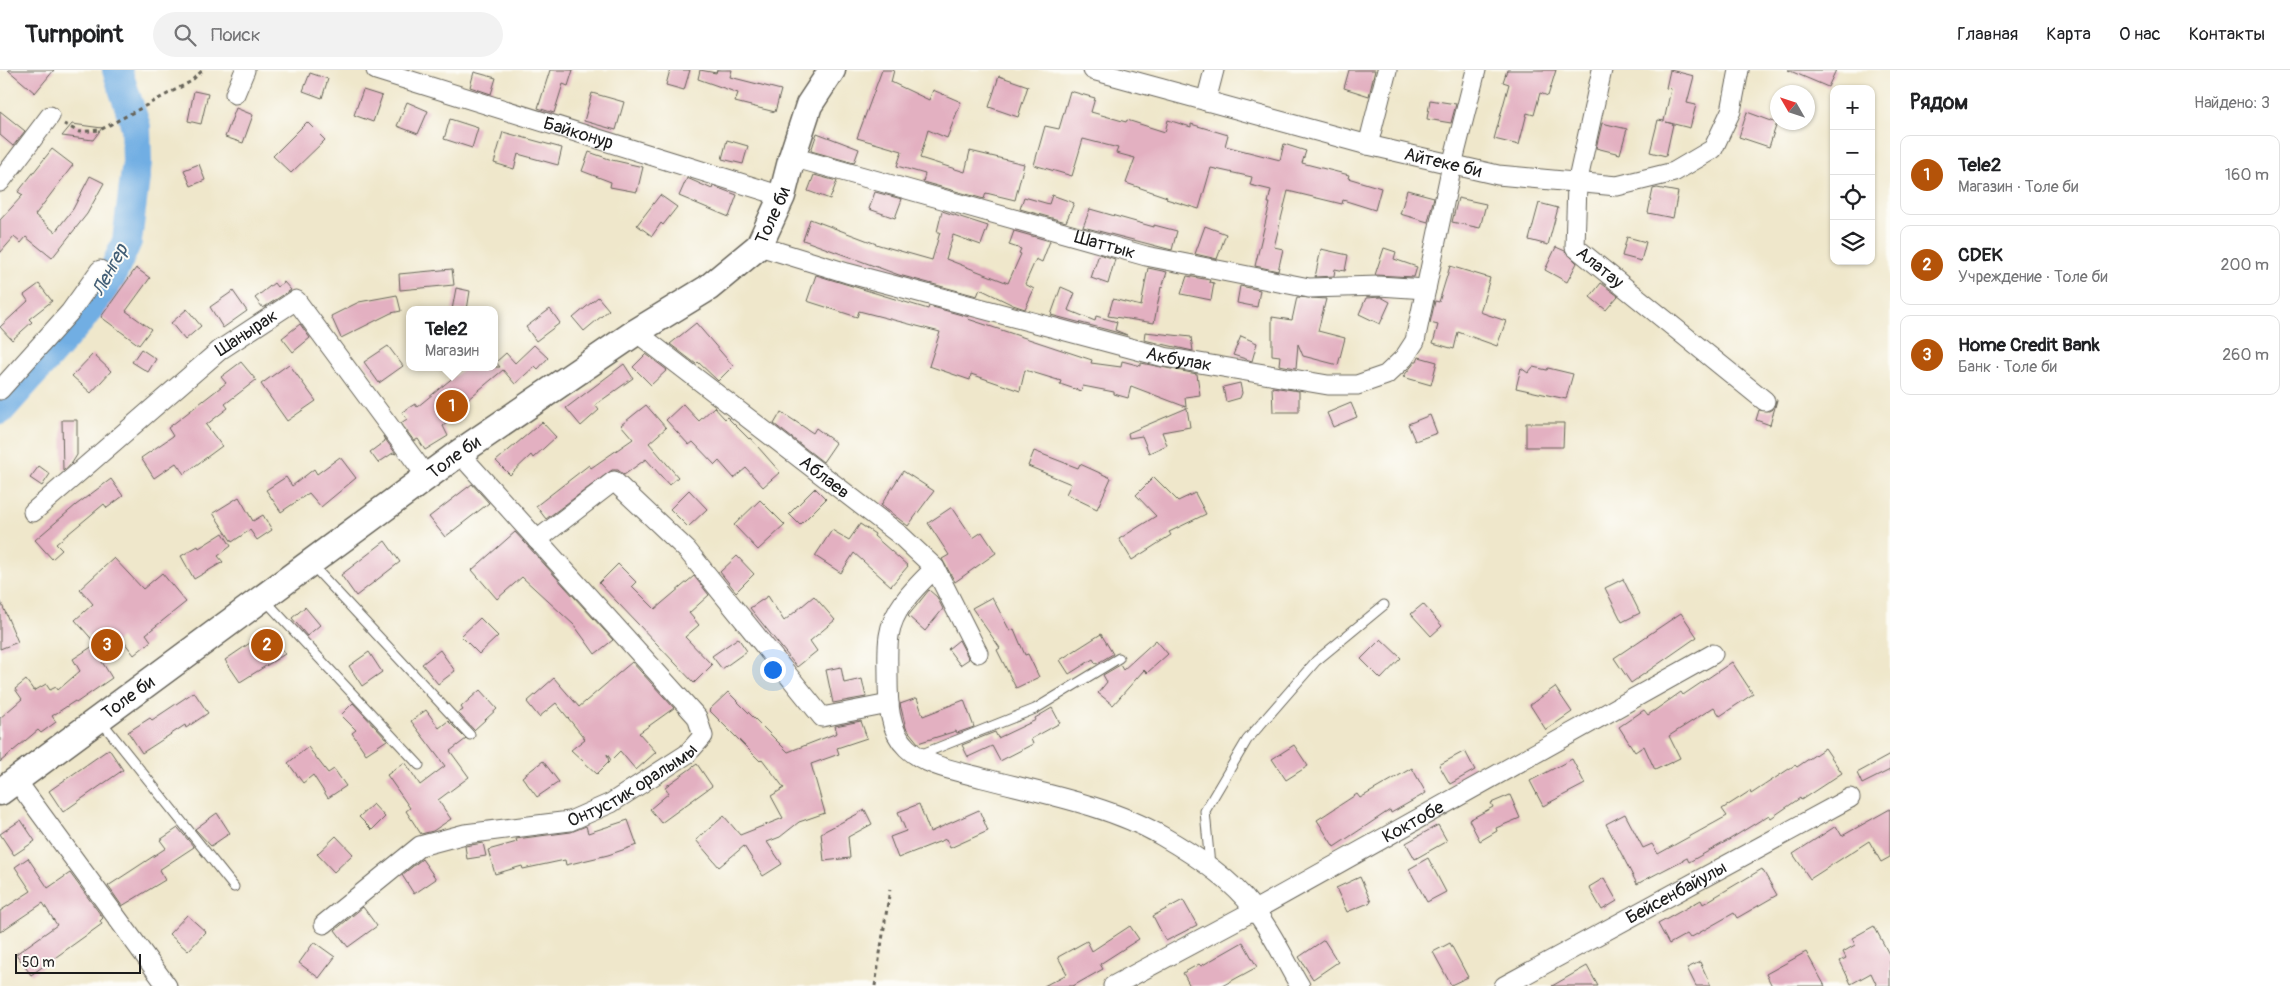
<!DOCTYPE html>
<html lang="ru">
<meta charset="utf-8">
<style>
:root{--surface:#fff;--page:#f2f2f2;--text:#202124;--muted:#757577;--line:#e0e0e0;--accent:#b45309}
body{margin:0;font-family:Pangolin,sans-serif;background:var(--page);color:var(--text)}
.controls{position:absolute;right:15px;top:15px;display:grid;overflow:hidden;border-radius:10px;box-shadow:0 1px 4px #0004}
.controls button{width:45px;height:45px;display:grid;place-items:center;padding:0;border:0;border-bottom:1px solid var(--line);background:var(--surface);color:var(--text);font:25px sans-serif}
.compass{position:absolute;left:1770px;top:15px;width:45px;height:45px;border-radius:50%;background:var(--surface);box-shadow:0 1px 4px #0004;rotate:309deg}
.scale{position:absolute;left:15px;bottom:12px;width:126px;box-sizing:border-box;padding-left:5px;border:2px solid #1c1c1c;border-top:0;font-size:14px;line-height:18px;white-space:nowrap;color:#1c1c1c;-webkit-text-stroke:4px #fdfcf7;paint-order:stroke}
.you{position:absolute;left:772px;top:599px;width:18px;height:18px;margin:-12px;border:4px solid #fff;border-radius:50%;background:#1a73e8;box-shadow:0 0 0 8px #1a73e833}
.badge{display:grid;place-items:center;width:32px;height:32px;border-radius:50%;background:var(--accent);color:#fff;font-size:16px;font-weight:700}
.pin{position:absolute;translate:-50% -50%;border:2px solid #fff;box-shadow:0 1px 5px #0006}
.popup{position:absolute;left:406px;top:236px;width:92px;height:65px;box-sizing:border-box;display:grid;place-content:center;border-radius:10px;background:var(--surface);filter:drop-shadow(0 1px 4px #0005);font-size:16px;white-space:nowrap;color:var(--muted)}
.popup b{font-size:19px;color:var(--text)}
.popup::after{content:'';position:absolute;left:50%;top:100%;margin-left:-10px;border:10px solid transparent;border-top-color:var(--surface)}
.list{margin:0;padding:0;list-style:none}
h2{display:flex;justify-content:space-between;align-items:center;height:65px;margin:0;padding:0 20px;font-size:21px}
h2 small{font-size:16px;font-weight:400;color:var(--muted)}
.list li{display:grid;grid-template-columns:32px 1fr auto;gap:15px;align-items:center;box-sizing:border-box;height:80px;margin:0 10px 10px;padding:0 10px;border:1px solid var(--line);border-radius:10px}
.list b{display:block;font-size:19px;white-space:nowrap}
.list p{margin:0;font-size:16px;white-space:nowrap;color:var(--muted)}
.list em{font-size:16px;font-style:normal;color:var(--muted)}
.icon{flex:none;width:28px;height:28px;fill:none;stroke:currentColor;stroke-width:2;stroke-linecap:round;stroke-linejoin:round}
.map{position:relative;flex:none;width:1890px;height:916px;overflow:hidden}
header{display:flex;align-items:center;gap:30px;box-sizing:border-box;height:70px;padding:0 25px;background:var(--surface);border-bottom:1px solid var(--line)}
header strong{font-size:24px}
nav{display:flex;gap:28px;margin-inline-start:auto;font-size:18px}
.search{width:350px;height:45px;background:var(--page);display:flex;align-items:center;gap:12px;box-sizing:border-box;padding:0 18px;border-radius:28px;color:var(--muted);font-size:19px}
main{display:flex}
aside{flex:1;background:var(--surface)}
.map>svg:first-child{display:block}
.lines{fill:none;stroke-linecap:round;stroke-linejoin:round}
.river{stroke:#71aee3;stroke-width:30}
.building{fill:#e3b0c1}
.service-casing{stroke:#666359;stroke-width:11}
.minor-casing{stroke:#666359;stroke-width:21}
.secondary-casing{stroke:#666359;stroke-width:29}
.path{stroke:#666359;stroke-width:3;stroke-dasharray:4 4;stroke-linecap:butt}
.service{stroke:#fff;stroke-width:9}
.minor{stroke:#fff;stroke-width:19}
.secondary{stroke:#fff;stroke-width:26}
.labels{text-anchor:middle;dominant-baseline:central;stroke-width:4;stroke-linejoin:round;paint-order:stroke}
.street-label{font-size:18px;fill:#1c1c1c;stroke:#fdfcf7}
.water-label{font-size:19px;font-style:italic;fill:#425e76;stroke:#fdfcf7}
</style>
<header>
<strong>Turnpoint</strong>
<div class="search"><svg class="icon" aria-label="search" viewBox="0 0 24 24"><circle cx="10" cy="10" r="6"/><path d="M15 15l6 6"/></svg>Поиск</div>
<nav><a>Главная</a><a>Карта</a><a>О нас</a><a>Контакты</a></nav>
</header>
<main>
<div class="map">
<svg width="1890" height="916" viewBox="0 0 1890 916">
<rect width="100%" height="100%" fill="#fdfcf7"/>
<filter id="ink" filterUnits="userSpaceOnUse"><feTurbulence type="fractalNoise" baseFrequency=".02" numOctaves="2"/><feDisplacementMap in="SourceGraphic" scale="10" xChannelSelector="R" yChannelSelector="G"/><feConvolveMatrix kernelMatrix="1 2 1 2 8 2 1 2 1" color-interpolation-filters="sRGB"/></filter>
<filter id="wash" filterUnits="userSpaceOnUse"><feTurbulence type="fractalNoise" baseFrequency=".0096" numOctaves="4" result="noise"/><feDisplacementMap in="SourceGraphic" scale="20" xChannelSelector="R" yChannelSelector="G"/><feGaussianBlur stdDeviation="1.12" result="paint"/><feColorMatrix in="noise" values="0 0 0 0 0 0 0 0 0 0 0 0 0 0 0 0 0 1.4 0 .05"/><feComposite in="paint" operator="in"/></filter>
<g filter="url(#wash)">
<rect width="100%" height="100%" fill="#efe7cb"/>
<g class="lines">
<!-- river -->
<path class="river" d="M0,340L81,249L111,207L127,171L137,92L136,57L117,0"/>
</g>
<g id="blocks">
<!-- building -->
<path class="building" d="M8,0H54L35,23Z
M550,0H573L568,16L563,14L554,43L538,38Z
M670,0H690L684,20L666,15Z
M700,0L716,3L717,0H732L730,7L781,20L775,42L735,32L738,23L698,9Z
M882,0H894L891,12L929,30L933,20L961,32L947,68L928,60L920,88L965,102L970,81L1024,94L1015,130L986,123L984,129L923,112L925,104L897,96L902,81L857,68Z
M1349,0H1375L1369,26L1344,18Z
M1507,0H1556L1548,26L1540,23L1534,45L1527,43L1519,75L1494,69L1509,14L1503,12Z
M1670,0L1694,6L1687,33L1696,35L1690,58L1666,52L1673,54L1666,86L1650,82L1658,50L1664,51L1671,19L1666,18Z
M1788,0H1836L1828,17Z
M474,2L496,8L491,24L470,17Z
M310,3L328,9L322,28L303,21Z
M999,6L1028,16L1018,47L989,37Z
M363,20L382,26L373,52L354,45Z
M194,21L208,24L201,54L188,51Z
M1070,21L1095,28L1091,42L1126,52L1127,50L1165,62L1168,50L1191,57V54L1228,65L1225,76L1280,90L1284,74L1306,81L1302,93L1349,105L1348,108L1381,118L1375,140L1343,130L1342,134L1288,121L1274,177L1283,179L1278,201L1255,196L1270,133H1268L1271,120L1250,115L1252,107L1211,98L1199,139L1166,129L1167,127L1126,113L1135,88L1116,83L1118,78L1083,69L1072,106L1034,95L1045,56L1059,59Z
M592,23L624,32L616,60L584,51Z
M1430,30L1456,34L1451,53L1427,49Z
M407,32L428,41L418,64L397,56Z
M236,38L253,45L243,73L225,67Z
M0,41L25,61L13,76L0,65Z
M1747,42L1777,53L1769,77L1739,67Z
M450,49L478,58L472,78L444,69Z
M307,52L325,70L291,103L273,86Z
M1602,53L1627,59L1620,84L1596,78Z
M72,54L102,58L93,70L62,66Z
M503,62L562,78L558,95L518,84L514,99L494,93Z
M817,63L859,79L854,93L811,81Z
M727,70L748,76L743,94L722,89Z
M52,79L73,95L35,145L55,162L73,139L90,106L104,113L87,144L52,188L26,167L21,173L14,167L0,183V150L23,125L18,122Z
M589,82L612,90L643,97L637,122L610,117L611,112L582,101Z
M199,94L205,110L191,116L184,100Z
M814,105L837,111L830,129L808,121Z
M687,108L712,119L713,116L737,125L729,147L679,126Z
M1657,118L1678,122L1673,148L1648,143L1653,119Z
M1407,120L1434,127L1428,152L1400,144Z
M875,122L902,129L895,148L869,139Z
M660,125L677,137L663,155L661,153L652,166L637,155Z
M1052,125L1074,133L1066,152L1020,139L1024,127L1049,134Z
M1458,128L1486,134L1480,158L1452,152Z
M1539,133L1558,138L1548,175L1529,170Z
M1090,139L1154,157V155L1177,161L1172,180L1083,157Z
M942,141L988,156L981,175L953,165L946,189L1008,213L1021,184L1019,183L1021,179L1009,175L1014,161L1050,171L1042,192L1036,189L1025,214L1034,219L1025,239L1013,235L980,219L977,226L899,205L803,170L810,149L879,175L932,190L940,162H937Z
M1205,156L1226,164L1217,189L1195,184Z
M1627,167L1646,172L1641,191L1622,186Z
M1556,177L1565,181L1577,193L1567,212L1545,200Z
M1384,178L1396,182L1394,189L1417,197L1414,207L1375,205Z
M1321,179L1348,185L1345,201L1335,199L1334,206L1315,207Z
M1099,184L1115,189L1108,214L1091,208Z
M1450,196L1490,208L1480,242L1506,251L1497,276L1458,262L1454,279L1433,273L1438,255L1430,253L1435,231L1439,232Z
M136,198L150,208L126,241L151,259L139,275L101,247Z
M1148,198L1167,202L1162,218L1161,217L1154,253L1108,246L1113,229L1141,236Z
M452,199L454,215L400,220L399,204Z
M816,205L928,239L929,236L969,247L968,249L1092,290L1091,293L1121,297L1122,291L1141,296V293L1197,304L1200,325L1185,327L1186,337L1131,316L1128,328L1114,324V322L1083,316L1081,321L1060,314L1061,311L1025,300L1020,321L971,304L970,310L929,296L940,262L859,241L857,247L807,231Z
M1187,206L1210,210L1209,212L1214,213L1211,230L1181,224Z
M284,212L291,220L263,238L255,228L274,213L277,217Z
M1601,213L1618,226L1606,240L1590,227Z
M39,214L52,231L29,249L32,252L12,270L0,257L28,231L24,225Z
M1240,216L1260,220L1257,237L1237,233Z
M1061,217L1075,223L1068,240L1095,251L1096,246L1117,252L1115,260L1127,265L1051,245Z
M456,218L470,221L467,240H452Z
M233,221L247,241L223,258L210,237Z
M397,225L401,241L391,243L341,268L331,246L359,232Z
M598,227L609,240L584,261L573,248Z
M1297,227L1326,229L1318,261L1345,268L1338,295L1303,286L1298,274L1296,298L1279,295L1280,286L1272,285V247L1292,250Z
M1381,227L1390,232L1380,254L1359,244L1366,228Z
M187,239L201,256L185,270L171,253Z
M550,239L560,253L536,271L526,257Z
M696,253L733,296L718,311L698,292L696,294L670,274Z
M300,254L310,268L293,282L282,268Z
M1145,262L1191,267L1193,281L1144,270Z
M1241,266L1257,273L1252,291L1233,285Z
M534,275L548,288L538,299L535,296L515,314L503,300L461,335L464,339L443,356L448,366L425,380L418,369L414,371L401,353L407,349L402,342L415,334L417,337L466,297H500L496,292L506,283L515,293Z
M388,276L403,296L379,313L364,292Z
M141,279L156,289L148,302L132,292Z
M93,284L111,301L91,323L72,306Z
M646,284L667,300L651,315L633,297Z
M1419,287L1437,292L1431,315L1403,307L1415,292H1417Z
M241,292L256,310L225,334L228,338L206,355L222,376L184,404L176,393L154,408L141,388L173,366L168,358L226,313L221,307Z
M289,294L316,331L287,351L261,314Z
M624,294L633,308L595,335L599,340L581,356L566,338Z
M1533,297L1547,300L1548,298L1573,304L1566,329L1516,318L1521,298L1528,303Z
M1240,313L1242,323L1240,328L1226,332L1223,317Z
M1272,317L1299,321V342H1273Z
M1776,330H1777L1770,355L1756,350L1759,340L1769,341L1774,338Z
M1351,333L1357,347L1333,357L1327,343Z
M683,334L699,351L714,337L725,349L727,347L749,369L750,368L780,402L763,417L746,398L734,408L719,391L715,395L693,372L689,375L666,350Z
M646,335L666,358L649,373L678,407L669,415L646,389L624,405L618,400H612L546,449L536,436L589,395L591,398L633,369L621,355Z
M1187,338L1190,357L1162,362L1167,375L1149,383L1142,366L1129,368L1128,363Z
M781,342L813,363L816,358L836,373L823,392L774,354Z
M1430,345L1437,363L1415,371L1408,354Z
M62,350H77V385L72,393L63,401Z
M542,352L556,367L533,388L531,385L510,405L496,391Z
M1526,353H1564L1563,377H1526Z
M383,366L396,384L393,383L378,393L370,382L385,371Z
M1034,381L1078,398L1080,394L1111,408L1097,439L1066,424L1071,414L1028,396Z
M340,387L356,408L321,437L309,423L281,442L266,420L286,407L292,416L314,399L317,404Z
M39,396L50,404L42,416L30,408Z
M903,401L934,421L908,456L881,435Z
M1154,407L1178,431L1195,423L1206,444L1169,462L1171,465L1132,490L1119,469L1156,446L1136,425Z
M111,409L123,426L107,438L104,434L56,474L62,480L52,489L35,470L76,435Z
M472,414L489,433L445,467L429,447Z
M815,418L826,429L800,455L789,444Z
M689,420L707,439L688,457L670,439Z
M239,427L253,451L263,445L272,460L257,470L250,460L232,472L213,443Z
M760,430L785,455L758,480L734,455Z
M952,437L973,468L982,462L996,483L955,512L942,489L949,485L928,453Z
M860,454L875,464L874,466L908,496L891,516L854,483L841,503L815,486L832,460L849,470Z
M515,462L536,485L613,570L595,584L574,555L522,507L497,529L472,500Z
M223,463L231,476L218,486L223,492L194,509L181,486L198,476L199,478Z
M385,471L400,492L356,526L341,505Z
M737,486L754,504L736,522L720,502Z
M114,488L143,519L162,503L186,532L146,564L151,571L134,585L121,568L99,587L112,608L76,633L75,631L52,646L56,652L41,663L38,660L0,692V648L22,629L15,619L26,610L34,621L46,614L50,620L56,617L58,620L80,601L73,589L96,574L75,550L93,534L80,519Z
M618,494L636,512L632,516L655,539L694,506L709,525L689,543L699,555L685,567L712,595L694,613L599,513Z
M1623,509L1640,543L1622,552L1605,518Z
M929,520L937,527L943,539L925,561L908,546Z
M768,526L784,551L814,526L835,550L810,571L817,581L797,597L750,538Z
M992,527L1010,561L1014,559L1025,585L1028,584L1039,607L1016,618L997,580L1000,578L972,538Z
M0,530L18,572L0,579Z
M1423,534L1442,556L1431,566L1411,544Z
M305,537L320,555L307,566L292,548Z
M1681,543L1697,567L1631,613L1614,588Z
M480,548L498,566L479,584L461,566Z
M269,560L285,584L240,612L225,590Z
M1101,564L1113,584L1096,594L1093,589L1069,604L1060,590Z
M738,568L747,581L722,599L712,586Z
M1381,569L1401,588L1381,609L1361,589Z
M959,570L969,589L960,595L948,579Z
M1156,570L1168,584L1147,603L1144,600L1113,635L1098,623L1107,612L1103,605L1120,595L1123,600Z
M440,580L455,601L438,614L422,594Z
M369,582L382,602L362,616L349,596Z
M632,592L674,638L639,663L656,682L636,700L620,681L611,690L607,684L609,692L597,704L571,680L585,669L556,633L539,647L527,632L554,608L579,637Z
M1732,592L1753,624L1720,646L1714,637L1669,666L1680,688L1655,700L1644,676L1635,682L1619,657L1644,640L1648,645L1681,622L1683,625Z
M841,597L844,613L862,609L866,627L833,633L826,600Z
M1555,617L1572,642L1546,660L1530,635Z
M480,620L497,639L474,660L458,643L463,640L461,637Z
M194,622L208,643L186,658L185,655L142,683L128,662L150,648L152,650Z
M728,622L788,682L837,663L835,656L861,651L867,668L837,678L839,684L811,694L825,743L799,752L780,767L767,772L782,794L763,806L744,776L719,797L696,770L724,746L740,765L783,748L771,726L784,718L762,689L760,691L709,640Z
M917,628L923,646L964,630L974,657L957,663L956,661L918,673L906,658L900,634Z
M353,633L387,670L366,684L352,663L356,660L341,645Z
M1052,638L1060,653L1031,669L1033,674L1000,691L992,676L968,687L962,675L995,662L998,668L1036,650L1035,648Z
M426,640L439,658L448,651L466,669L450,681L469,707L438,730L451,749L433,761L421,764L406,741L410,738L387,705L405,692L420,715L445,696L411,651Z
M1294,675L1308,696L1286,710L1272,689Z
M308,677L328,703L334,699L346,716L328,728L313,705L303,713L288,693Z
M1825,678L1842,703L1801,730L1800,728L1771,748L1769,745L1727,771L1689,792L1687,788L1637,814L1606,754L1625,744L1643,778L1652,774L1658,784L1727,746L1722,739L1750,721L1751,724L1795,695L1797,697Z
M109,679L123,700L63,742L49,721Z
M1465,681L1475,700L1450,714L1439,695Z
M1890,685V700L1862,714L1857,703Z
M1572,689L1585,714L1543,736L1530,711Z
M543,691L559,712L537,727L522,707Z
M697,694L712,716L661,753L650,739L669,723L665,717Z
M1412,698L1426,723L1391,743L1390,740L1334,777L1317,750L1357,724L1360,728Z
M1510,725L1520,748L1496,758L1497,761L1480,771L1469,750L1493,737L1491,733Z
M373,734L385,747L372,760L359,747Z
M919,734L930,762L979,740L988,761L950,778L946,769L898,788L890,767L906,761L898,742Z
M1890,739V787L1881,792L1869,771L1810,809L1793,784L1836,756L1842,766Z
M865,740L872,754L848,767L850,788L824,791L821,763Z
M217,743L230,763L211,776L195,759Z
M21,750L35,771L14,785L0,764Z
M628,750L637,775L608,785L566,795L565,790L523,799L522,796L495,804L488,780L517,772L516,769L571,762L586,756L588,763Z
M1438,755L1447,771L1415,789L1406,773Z
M178,758L194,777L159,800L165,810L122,836L108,816L166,778L160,770Z
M336,766L353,784L334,802L317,784Z
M483,773L486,786L467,789L465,776Z
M28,788L48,818L70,803L103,848L100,851L102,854L31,905L16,884L57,855L43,833L0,862V841L31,821L15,797Z
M1428,788L1446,822L1427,832L1409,799Z
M422,789L436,809L414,824L402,805Z
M1762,799L1777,825L1737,848L1734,843L1690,868L1687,864L1669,874L1658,854L1701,830L1703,834Z
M1360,807L1371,832L1347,842L1336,818Z
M1604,808L1617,831L1602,840L1589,817Z
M1183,830L1197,855L1166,871L1153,846Z
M363,837L377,856L348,877L335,860Z
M187,845L206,862L188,881L169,864Z
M1130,856L1139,869L1100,894L1103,899L1073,916H1044L1067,904L1058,887L1087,871L1092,881Z
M1874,856L1890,886V916H1877L1871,903L1851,914L1840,891L1846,888L1843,882L1855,875L1852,868Z
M1324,870L1338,892L1313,909L1299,887Z
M314,872L335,887L319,908L299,893Z
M1243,872L1257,897L1222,916H1190L1183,903L1199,894L1201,896Z
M1450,873L1468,907L1451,915L1433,882Z
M1806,882L1825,916H1772L1766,904Z
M1700,892L1711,916H1696L1687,898Z
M1587,896L1598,916H1552Z"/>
</g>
</g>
<g filter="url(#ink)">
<use href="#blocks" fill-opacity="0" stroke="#666359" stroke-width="1"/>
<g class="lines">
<defs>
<path id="service" d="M312,495L470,665
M265,530L419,695
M101,651L234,817
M917,686L1035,639L1119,588
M1210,796L1205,741L1247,670L1316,591L1384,535"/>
<g id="minor">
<path id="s1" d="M376,0L782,126"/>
<path id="s2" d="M1093,0L1368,75L1498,105L1617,116L1674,102L1713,79L1731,41L1739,0"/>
<path id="s3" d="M1602,0L1577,114L1575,177L1765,331"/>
<path d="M235,24L245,0"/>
<path d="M1206,31L1214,0"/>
<path d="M1368,75L1387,0"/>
<path id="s4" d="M792,87L1146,186L1309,218L1379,216L1426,219"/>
<path d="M0,112L50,46"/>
<path id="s5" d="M759,176L847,203L1164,287L1328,315H1357L1386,305L1404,288L1415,271L1452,95L1476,0"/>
<path id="s6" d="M636,262L900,465L935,498L978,583"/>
<path d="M0,320L70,242L100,200"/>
<path id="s7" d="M33,442L220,280L296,230L427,407"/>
<path d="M537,470L614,411L687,480L822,647L889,634"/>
<path d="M935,498C915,518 893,538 889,566C887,579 888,594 888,607C888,631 888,660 907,678C927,697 958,701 983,708C1041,723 1111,736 1162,766C1195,785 1230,808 1253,838C1272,861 1285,891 1300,916"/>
<path d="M16,710L167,916"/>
<path id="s8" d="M324,854L420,776L465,764L570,751L611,733L687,684L703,666L697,647L459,383"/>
<path id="s9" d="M1113,916L1255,840L1713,584"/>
<path id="s10" d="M1504,916L1850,728"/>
</g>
<g id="secondary">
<path id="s11" d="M0,722L459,383L636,262L708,218L759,176L782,126L792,87L809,35L832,0"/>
</g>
</defs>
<!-- service casing -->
<use href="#service" class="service-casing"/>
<!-- minor casing -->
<use href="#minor" class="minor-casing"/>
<!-- secondary casing -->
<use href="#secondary" class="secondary-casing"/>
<!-- path -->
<path class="path" d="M64,54L79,62L100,60L190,12L203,0
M875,916L890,819"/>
<!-- service -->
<use href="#service" class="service"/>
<!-- minor -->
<use href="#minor" class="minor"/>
<!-- secondary -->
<use href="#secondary" class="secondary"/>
</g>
</g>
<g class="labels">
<!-- street labels -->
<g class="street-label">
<text stroke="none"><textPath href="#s1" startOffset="212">Байконур</textPath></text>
<text stroke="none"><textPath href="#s2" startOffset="362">Айтеке би</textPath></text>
<text stroke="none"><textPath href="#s11" startOffset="969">Толе би</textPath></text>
<text stroke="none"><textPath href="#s4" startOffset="325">Шаттык</textPath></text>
<text stroke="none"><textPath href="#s3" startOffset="212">Алатау</textPath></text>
<text stroke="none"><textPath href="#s7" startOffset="279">Шанырак</textPath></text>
<text stroke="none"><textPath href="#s5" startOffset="435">Акбулак</textPath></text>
<text stroke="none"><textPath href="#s11" startOffset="564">Толе би</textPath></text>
<text stroke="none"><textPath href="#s6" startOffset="238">Аблаев</textPath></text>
<text stroke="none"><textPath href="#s11" startOffset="159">Толе би</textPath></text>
<text stroke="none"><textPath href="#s8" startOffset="348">Онтустик оралымы</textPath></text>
<text stroke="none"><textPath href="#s9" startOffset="342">Коктобе</textPath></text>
<text stroke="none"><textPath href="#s10" startOffset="196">Бейсенбайулы</textPath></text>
</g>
<!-- water labels -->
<g class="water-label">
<text transform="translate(110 200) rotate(-62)">Ленгер</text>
</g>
</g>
</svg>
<div class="controls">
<button>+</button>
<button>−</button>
<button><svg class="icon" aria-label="locate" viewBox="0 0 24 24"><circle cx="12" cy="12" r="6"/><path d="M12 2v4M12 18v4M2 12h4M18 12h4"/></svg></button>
<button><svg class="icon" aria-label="layers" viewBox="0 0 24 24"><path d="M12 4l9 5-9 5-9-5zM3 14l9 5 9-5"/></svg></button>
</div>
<svg class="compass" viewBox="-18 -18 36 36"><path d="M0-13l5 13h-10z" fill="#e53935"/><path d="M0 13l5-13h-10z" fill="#757577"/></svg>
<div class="scale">50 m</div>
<div class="you"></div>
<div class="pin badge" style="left:452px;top:336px">1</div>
<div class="popup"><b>Tele2</b>Магазин</div>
<div class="pin badge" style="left:267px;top:575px">2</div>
<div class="pin badge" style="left:107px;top:575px">3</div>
</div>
<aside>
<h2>Рядом<small>Найдено: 3</small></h2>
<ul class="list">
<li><span class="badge">1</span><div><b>Tele2</b><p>Магазин · Толе би</p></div><em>160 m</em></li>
<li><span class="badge">2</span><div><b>CDEK</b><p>Учреждение · Толе би</p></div><em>200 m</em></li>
<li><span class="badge">3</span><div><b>Home Credit Bank</b><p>Банк · Толе би</p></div><em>260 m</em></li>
</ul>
</aside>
</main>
